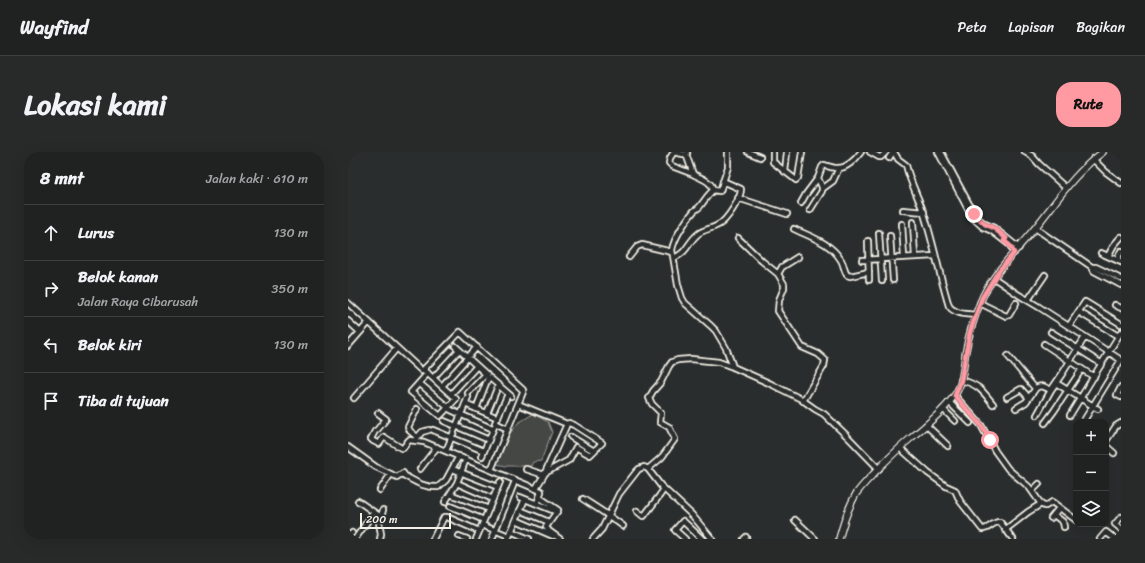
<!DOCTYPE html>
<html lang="id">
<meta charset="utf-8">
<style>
:root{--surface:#202222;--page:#282a2a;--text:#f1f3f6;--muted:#a2a4a5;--line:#3d3f40;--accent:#ff9aa2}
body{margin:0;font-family:Sriracha,sans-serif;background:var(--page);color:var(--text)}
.controls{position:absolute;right:12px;bottom:12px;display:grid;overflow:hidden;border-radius:8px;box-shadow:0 4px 16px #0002}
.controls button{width:36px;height:36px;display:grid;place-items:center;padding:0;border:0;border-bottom:1px solid var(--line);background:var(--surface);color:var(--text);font:20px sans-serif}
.scale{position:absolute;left:12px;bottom:10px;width:91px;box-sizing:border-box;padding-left:4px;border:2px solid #f4f1e8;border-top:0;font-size:11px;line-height:14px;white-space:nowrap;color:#f4f1e8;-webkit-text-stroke:3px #2a2d2e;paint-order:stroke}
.stop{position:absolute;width:12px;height:12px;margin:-9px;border:3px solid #ff9aa2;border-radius:50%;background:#fff}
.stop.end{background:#ff9aa2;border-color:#fff;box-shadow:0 1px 4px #0008}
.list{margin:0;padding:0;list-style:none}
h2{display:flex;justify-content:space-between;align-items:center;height:52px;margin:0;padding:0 16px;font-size:17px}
h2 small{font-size:13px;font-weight:400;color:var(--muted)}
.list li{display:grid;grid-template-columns:26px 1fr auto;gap:12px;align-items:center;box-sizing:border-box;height:56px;padding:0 16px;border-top:1px solid var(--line)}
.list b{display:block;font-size:15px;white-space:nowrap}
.list p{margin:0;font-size:13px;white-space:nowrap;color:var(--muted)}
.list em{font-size:13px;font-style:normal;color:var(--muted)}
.icon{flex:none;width:22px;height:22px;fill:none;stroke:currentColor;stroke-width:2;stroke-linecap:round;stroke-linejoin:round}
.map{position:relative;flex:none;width:773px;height:387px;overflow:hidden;border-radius:16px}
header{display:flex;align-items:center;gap:24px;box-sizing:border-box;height:56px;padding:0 20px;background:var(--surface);border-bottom:1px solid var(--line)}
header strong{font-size:19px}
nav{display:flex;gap:22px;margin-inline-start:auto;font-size:14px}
.intro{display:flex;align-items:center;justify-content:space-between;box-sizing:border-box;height:96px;padding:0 24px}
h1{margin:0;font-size:28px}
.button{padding:10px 18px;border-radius:16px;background:var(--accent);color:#111;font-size:14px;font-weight:700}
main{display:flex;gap:24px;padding:0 24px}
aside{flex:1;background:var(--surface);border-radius:16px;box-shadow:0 4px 16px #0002}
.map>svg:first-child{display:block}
.green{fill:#444645;stroke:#9c9c96}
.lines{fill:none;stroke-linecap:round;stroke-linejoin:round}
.minor-casing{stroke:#f4f1e8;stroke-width:8}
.major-casing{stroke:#f4f1e8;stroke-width:8}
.minor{stroke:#2a2d2e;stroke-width:4.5}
.major{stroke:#2a2d2e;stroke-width:5.5}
.route{stroke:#ff9aa2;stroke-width:5}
</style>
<header>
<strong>Wayfind</strong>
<nav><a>Peta</a><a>Lapisan</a><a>Bagikan</a></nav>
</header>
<div class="intro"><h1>Lokasi kami</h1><a class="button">Rute</a></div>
<main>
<aside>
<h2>8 mnt<small>Jalan kaki · 610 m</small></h2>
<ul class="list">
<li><svg class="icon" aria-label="ahead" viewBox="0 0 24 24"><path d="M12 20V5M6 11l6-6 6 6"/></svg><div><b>Lurus</b></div><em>130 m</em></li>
<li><svg class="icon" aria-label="right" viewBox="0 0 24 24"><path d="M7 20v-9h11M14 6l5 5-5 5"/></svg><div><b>Belok kanan</b><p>Jalan Raya Cibarusah</p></div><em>350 m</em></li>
<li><svg class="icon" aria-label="left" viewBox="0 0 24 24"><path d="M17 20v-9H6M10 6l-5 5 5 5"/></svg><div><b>Belok kiri</b></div><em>130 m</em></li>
<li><svg class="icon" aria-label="arrive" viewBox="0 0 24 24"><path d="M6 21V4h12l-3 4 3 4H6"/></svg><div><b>Tiba di tujuan</b></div></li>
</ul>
</aside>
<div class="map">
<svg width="773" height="387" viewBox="0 0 773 387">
<rect width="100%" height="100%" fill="#2a2d2e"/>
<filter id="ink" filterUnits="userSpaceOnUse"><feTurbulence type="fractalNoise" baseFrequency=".025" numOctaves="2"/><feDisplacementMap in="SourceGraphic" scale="8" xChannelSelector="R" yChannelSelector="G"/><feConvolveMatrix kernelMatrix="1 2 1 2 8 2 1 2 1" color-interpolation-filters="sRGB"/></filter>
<g filter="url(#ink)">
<!-- green -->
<path class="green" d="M185,262L200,270L204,280L193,309L185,310L183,314H158L149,312L161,283L170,271Z"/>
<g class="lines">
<defs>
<path id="minor" d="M380,0V15L372,39L365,38C360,43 357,47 353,53C352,55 349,57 346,59C338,68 326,86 324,98L330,133L334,146L337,151L363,174L368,179L378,196L385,215
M400,0L412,5
M425,0V10L448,28L450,26L454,0
M522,0L531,5H533L538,0
M546,0L550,7L558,13C562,31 572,48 577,65C586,94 592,125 601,154C606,162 619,162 627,163
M590,0L624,65L635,75L644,79L662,93L666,101
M593,0L628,65L637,72L646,76L671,96
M677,0L684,4L691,12L718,36
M339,1L338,2L345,22C352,26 364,29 365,38
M338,2H335L326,0L322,6L321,11L324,14L345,22
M541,6L545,0
M745,7L758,20L773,31
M437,20L439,0
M474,37L485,29L491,16
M390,46L439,62
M453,51L458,42L470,26L474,15L476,13C480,14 485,16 489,16C498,17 508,7 513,0
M462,58L474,39V35L470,26
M555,58L576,60
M565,70L567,105
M554,72L556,105
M687,76L744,115L746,119L773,133
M446,77C463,85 483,91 493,108C496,113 496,119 499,123L502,124L521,120
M531,81L534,129
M542,84L545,128
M390,86L414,109L430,122
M520,89L521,128
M753,101L773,110
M760,104L766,93L773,85
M281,105L289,95L294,93L324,100
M450,105L434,115L430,122L436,132V136L431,148L430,159L454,195L470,202L477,208L476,214L455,249
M326,106C340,100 340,90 350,82C356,77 364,77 370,73C379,69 393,46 393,37L375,29
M514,108L587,104
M769,108L773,99
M744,115H748L773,127
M646,126L671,143L691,155L773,208
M680,148L697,123
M0,151L74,219L112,180L175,238V240L143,318
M632,151L658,164L661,163L668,151
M767,153L773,156
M731,160L770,184
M0,169L12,180
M721,174L737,150L773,172
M703,180L754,212
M696,192L746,225
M0,194L21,170
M107,194L139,223
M660,204L686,235L688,236C695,232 697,236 703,238L714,222L737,185
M76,218L108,247L92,264L63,240L80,221
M85,226L111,198
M613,228C631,233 634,238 645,252
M71,231L103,258L145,277
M708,231L750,257
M94,234L129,195
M773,235L769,243L773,245
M120,241L138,222
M103,242L129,214
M160,242L147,271L160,277
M607,244L633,273L647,299L660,317L681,335L693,352L696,354H698L704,350L728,368
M659,245L673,237L681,246
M6,246L49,196
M601,250L622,271
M117,252L150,266
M170,252L219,272L221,271L226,273L254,291L242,303L228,295L221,308L197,321
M668,256L678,250L688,236
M128,257L140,226H142L163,244
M595,257L607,269
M30,261L38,267L29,278L27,279L23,287L25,289L31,292L36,285L53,296H55L61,288L76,290L193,339V340L189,351
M139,261L150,234
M689,263L703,238
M722,263L773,180
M96,269L141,288
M735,270L773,208
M697,271L706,259L734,217
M578,273L600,294
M85,278L136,299
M69,285L62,279L60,275L69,257
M223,285L246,299
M68,287L74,280L81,278
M758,289L768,274L773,271
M758,294L766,301
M0,295L28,315L49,325L55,321L57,324C68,330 77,336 90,335L98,328L111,304
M552,296L580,321L598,334L607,338L612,349L634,377C641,378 645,369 652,370L665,387
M98,299L120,245
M134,304L146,275
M72,317L89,295
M178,317L196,323L219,272
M300,317L314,305L327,287L321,275L312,270L313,261L304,252L301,246L305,239L313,230L321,214L324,210L330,208L343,207L371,210L385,215L423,232L453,247L467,257L476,262L498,283L531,317
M107,318L150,335
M109,331L145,347
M188,336L196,323
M32,338L43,322
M684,339L691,332
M102,342L141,357
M172,345L209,360
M191,345L210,358L198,375L201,379L212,387
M235,347C249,356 262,364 275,374
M10,349L33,365
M97,350L109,331L118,307
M102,354L136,368
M172,358L201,370
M289,359L295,364H296L312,343L316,337
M706,363L715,370L716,375
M773,365L767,372L773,377
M703,366L711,356
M168,368L205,384
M447,368L467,387
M134,373L161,384
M657,378L680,360L693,352
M163,379L181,387
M111,384L119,387
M0,385L4,381
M7,387L26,360
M32,387L33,382L31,371L35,358
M85,387L96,365H99L131,379
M128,387L152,330
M144,387L167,329
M160,387L177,347
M245,387L254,377L271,342L289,319L291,317L296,315L300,317L313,334L344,363L364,387
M337,387L327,378L335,369L354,387
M396,387L398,385
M752,387L758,380L767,387"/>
<path id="major" d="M491,387C495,372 500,356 508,342C515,332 524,324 532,315C542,305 552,295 563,286C578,273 595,260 606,244C616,231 615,213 618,198C621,182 626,166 632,151C642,124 668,99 687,76C709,49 726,21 755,0"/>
</defs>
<!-- minor casing -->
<use href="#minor" class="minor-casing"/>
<!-- major casing -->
<use href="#major" class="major-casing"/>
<!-- minor -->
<use href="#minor" class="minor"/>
<!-- major -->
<use href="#major" class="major"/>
</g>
</g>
<g class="lines" filter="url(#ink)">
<!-- route -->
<path class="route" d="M626,62L637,72L646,76L658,86L656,89L662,94L666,101L650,120L634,146L622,180L613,228L607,244L633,273L642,288"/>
</g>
</svg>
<div class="controls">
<button>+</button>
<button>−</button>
<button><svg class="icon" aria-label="layers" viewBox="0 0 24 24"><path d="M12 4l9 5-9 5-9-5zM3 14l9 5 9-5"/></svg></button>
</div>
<div class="scale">200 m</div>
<div class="stop" style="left:642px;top:288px"></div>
<div class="stop end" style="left:626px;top:62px"></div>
</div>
</main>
